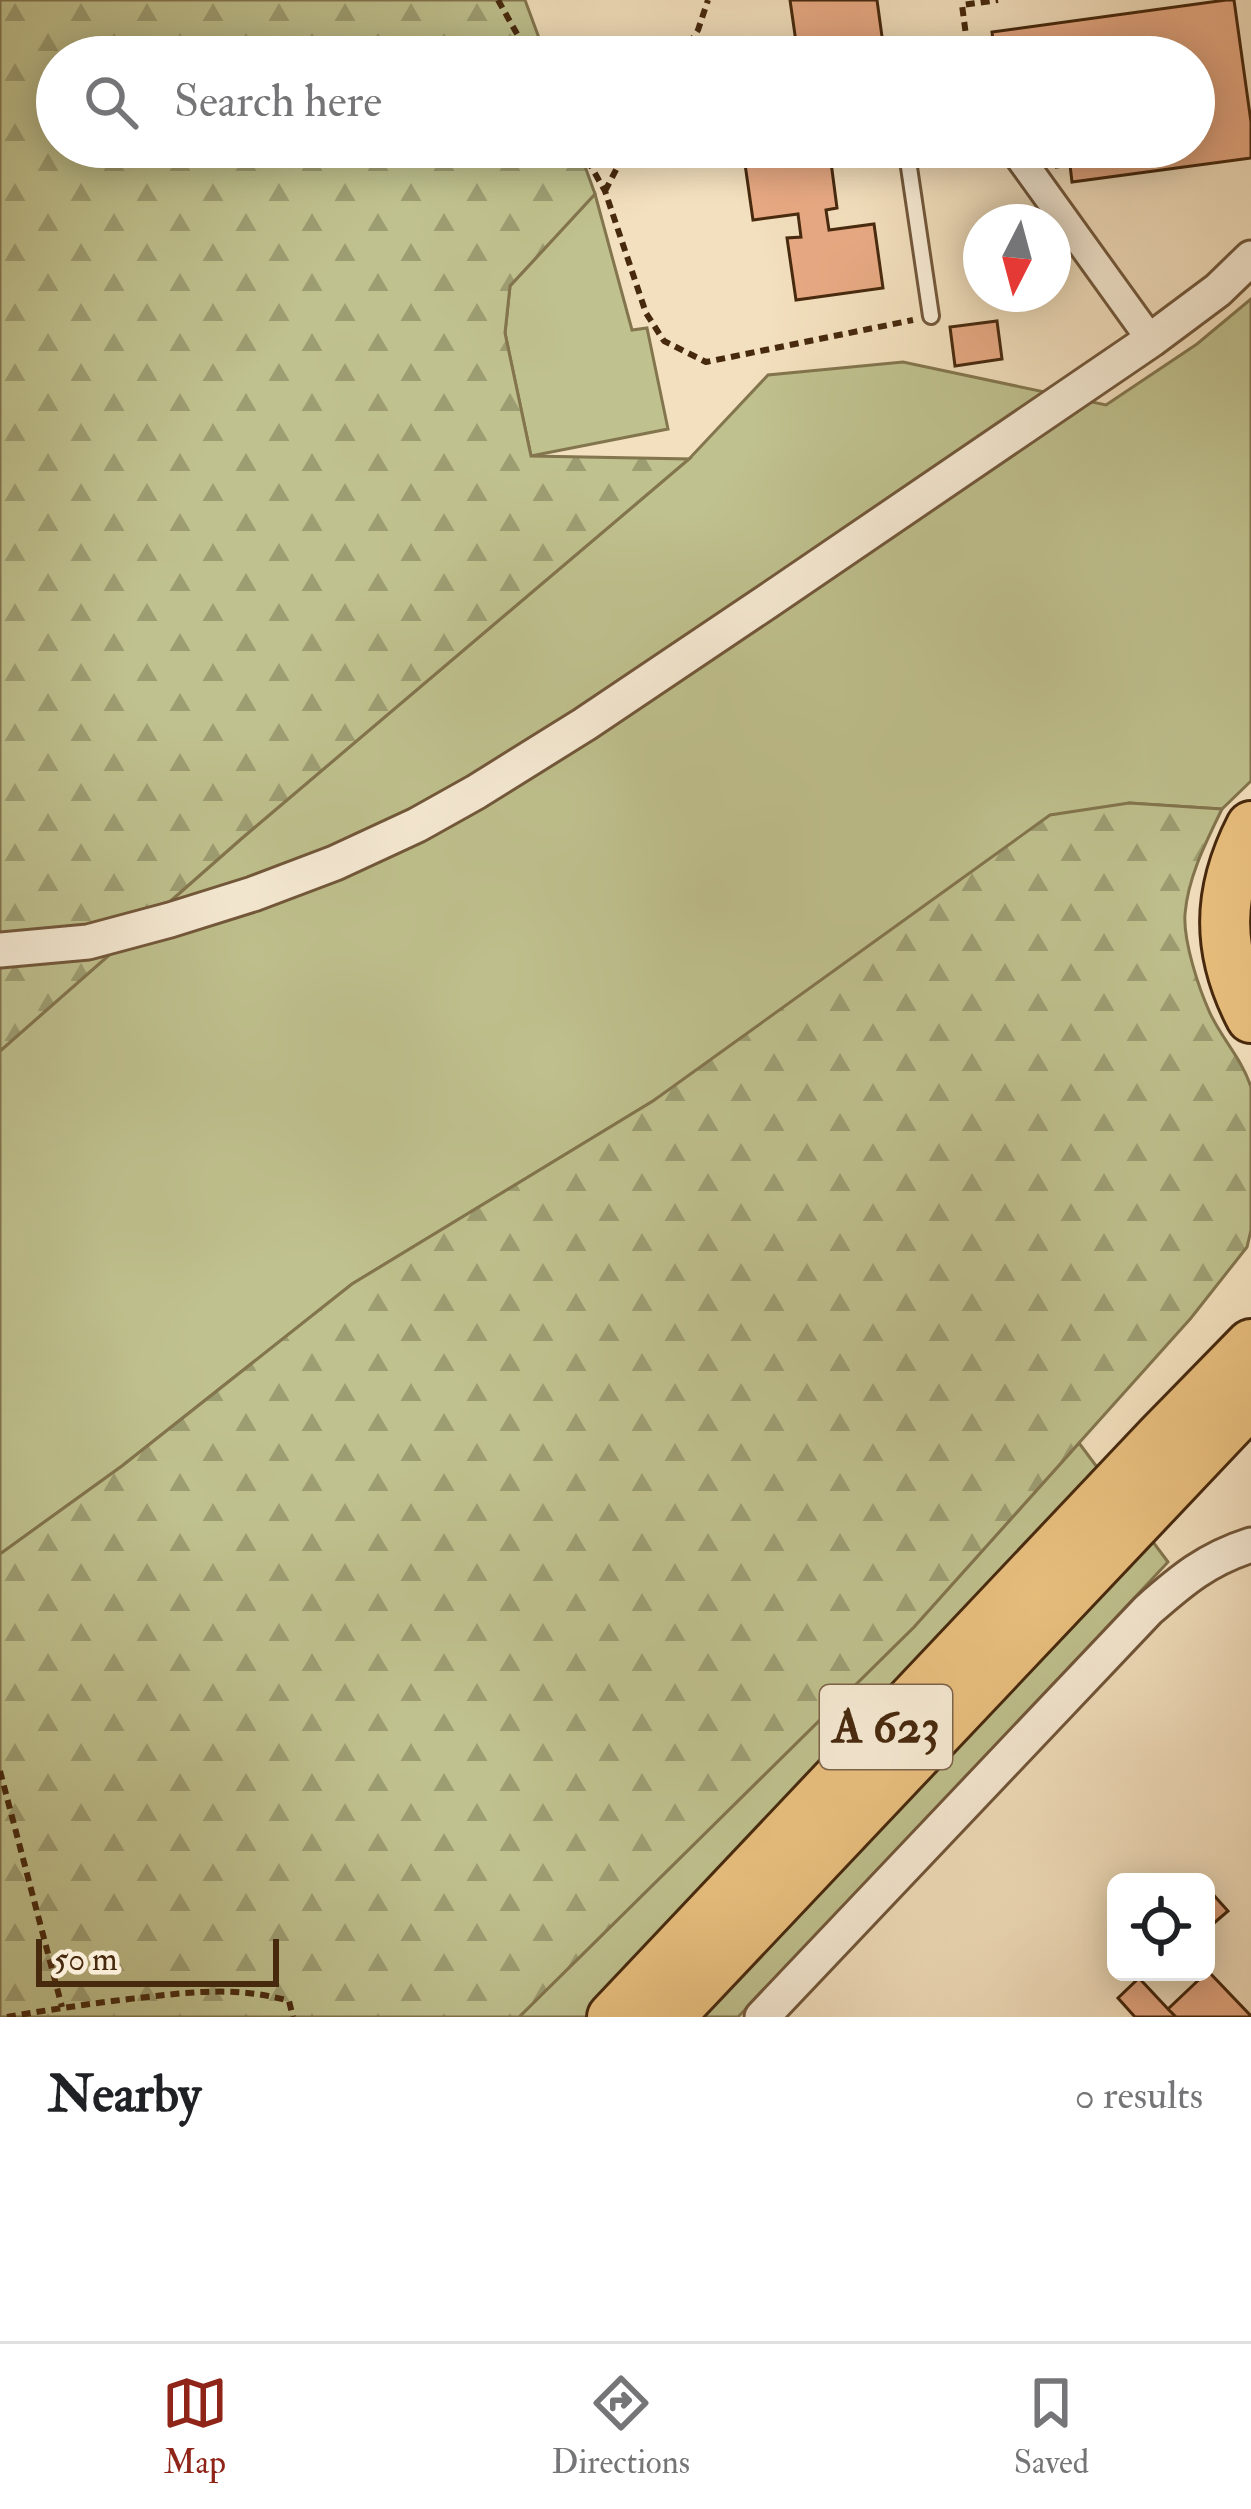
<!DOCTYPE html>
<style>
:root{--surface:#fff;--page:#f2f2f2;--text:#202124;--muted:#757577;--line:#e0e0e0;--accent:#8f2418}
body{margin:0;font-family:"IM FELL Double Pica",serif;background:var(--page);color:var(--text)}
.controls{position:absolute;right:36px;bottom:36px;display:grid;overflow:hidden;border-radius:18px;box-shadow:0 6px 30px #0003}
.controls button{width:108px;height:108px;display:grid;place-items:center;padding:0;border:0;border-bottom:3px solid var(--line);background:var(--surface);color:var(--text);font:60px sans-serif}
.compass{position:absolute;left:963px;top:204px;width:108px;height:108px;border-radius:50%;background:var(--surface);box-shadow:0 6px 30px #0003;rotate:186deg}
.scale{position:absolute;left:36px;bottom:30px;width:243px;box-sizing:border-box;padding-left:12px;border:6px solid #47290e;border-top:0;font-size:33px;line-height:42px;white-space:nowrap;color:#47290e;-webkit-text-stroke:9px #f7ebd5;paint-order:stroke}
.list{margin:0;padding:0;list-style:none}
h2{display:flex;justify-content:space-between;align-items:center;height:156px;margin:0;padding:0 48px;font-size:51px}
h2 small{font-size:39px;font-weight:400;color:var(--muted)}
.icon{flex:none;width:66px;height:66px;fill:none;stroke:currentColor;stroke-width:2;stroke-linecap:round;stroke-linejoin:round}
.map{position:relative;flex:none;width:1251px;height:2017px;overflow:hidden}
.search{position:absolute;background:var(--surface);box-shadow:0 6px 30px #0003;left:36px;right:36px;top:36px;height:132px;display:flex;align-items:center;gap:30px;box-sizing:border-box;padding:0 42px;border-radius:66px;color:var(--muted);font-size:45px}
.sheet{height:324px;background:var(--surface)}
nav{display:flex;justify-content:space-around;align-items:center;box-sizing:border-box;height:168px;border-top:3px solid var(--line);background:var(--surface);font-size:33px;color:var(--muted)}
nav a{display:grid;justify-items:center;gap:6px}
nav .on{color:var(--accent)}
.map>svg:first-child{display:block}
.green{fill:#bfc18e;stroke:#83754e;stroke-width:3}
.forest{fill:url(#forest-firs);stroke:#83754e;stroke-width:3}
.building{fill:#e8aa84;stroke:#47290e;stroke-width:3}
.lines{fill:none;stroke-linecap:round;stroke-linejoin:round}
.service-casing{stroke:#72573a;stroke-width:20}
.minor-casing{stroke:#72573a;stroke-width:33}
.tertiary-casing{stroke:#72573a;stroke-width:39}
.motorway-casing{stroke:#47290e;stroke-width:54}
.path{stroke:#47290e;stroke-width:6;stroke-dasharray:9 6;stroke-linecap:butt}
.service{stroke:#f7ebd5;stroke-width:14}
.minor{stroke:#f7ebd5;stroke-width:27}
.tertiary{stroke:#f7ebd5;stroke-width:33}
.motorway{stroke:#eac07f;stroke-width:48}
.labels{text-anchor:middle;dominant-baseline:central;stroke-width:9;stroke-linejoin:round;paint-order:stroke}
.shield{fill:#f7ebd5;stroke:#7c634a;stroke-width:3}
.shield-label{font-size:48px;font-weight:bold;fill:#47290e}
</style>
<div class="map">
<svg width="1251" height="2017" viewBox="0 0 1251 2017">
<defs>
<pattern id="forest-firs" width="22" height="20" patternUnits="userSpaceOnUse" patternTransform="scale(3)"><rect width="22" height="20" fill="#bfc18e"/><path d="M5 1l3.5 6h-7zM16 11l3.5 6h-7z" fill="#9d9d72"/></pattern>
</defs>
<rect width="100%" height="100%" fill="#f3e0be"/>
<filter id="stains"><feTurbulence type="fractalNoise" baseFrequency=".00167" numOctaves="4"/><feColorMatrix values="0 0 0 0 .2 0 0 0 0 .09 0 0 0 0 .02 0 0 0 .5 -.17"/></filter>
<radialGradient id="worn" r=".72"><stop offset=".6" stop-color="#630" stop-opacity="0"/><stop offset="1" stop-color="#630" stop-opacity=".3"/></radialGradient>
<!-- green -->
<path class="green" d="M595,194L632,330L647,328L668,429L531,456L505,333L510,286Z
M1251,299V781L1222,809L1129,803L653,1101L352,1284L122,1466L0,1554V1051L241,839L689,459L768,375L903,362L1106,405L1197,344Z
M1079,1443L1168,1562L864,1887L738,2017H519L914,1627Z"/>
<!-- forest -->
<path class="forest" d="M0,0H525L546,57H57V147H578L595,194L510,286L505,333L531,456L689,459L241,839L0,1051Z
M1129,803L1222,809C1206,842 1188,877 1185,914C1183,941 1199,989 1210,1013C1222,1039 1242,1059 1251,1087V1230L1247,1247L1191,1318L914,1627L519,2017H0V1554L122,1466L352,1284L653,1101L1050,815Z"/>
<!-- building -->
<path class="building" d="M790,0H877L883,44L844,49L845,57L798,56Z
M1226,0H1234L1251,122V158L1072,182L1070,165L1056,167L1044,147H1194V57H995L992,32Z
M815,147H829L837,208L826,210L829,230L874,224L883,288L796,300L787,238L801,237L798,214L753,220L744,157Z
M997,321L1002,359L955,366L950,327Z
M1210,1891L1228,1911L1206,1930V1895Z
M1208,1971L1251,2016V2017H1176L1168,2009Z
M1139,1978L1168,2009L1176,2017H1135L1118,1998Z"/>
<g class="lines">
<defs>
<path id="service" d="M906,147L931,316"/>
<path id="minor" d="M1012,147L1151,340"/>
<path id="tertiary" d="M0,950L88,942L170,920L253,894L335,863L417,825L476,792L585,724L768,601L1151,340L1218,290L1251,258
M762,2017L1148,1610C1182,1580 1207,1559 1251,1545"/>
<path id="motorway" d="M1251,826C1217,892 1216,951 1251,1018
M612,2017L1160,1437L1251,1344
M669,2017L1251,1402"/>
</defs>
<!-- service casing -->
<use href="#service" class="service-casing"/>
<!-- minor casing -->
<use href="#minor" class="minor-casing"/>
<!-- tertiary casing -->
<use href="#tertiary" class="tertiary-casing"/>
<!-- motorway casing -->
<use href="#motorway" class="motorway-casing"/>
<!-- path -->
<path class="path" d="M498,0L530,57
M681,57L698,30L708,0
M956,57L967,43L962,5L998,0
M580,147L605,191L646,313L664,341L706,362L913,320
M605,191L628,147
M0,1771L62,2007
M7,2017C47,2010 88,2004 129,1999C184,1993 235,1985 289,2001L293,2017"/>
<!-- service -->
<use href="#service" class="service"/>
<!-- minor -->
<use href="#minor" class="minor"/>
<!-- tertiary -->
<use href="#tertiary" class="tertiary"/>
<!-- motorway -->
<use href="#motorway" class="motorway"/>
</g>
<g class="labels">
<!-- shield labels -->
<rect class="shield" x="820" y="1685" width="132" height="84" rx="9"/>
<g class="shield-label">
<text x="886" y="1727">A 623</text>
</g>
</g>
<rect width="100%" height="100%" filter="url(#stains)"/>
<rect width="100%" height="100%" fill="url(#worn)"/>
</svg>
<div class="controls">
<button><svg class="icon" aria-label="locate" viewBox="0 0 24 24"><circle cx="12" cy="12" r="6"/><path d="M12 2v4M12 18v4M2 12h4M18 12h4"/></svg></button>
</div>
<svg class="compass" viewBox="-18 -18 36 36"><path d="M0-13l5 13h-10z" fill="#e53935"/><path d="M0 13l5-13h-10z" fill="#757577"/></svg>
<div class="scale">50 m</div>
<div class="search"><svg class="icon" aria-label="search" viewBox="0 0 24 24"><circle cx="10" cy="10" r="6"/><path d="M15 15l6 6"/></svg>Search here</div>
</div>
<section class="sheet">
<h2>Nearby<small>0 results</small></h2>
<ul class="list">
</ul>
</section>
<nav>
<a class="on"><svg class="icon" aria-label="map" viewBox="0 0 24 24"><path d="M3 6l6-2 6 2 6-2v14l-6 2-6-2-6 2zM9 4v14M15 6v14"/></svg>Map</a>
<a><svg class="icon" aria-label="directions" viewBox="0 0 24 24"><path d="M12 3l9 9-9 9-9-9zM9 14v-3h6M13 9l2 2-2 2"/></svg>Directions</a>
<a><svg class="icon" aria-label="saved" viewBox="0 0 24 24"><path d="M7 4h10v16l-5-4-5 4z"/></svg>Saved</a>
</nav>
